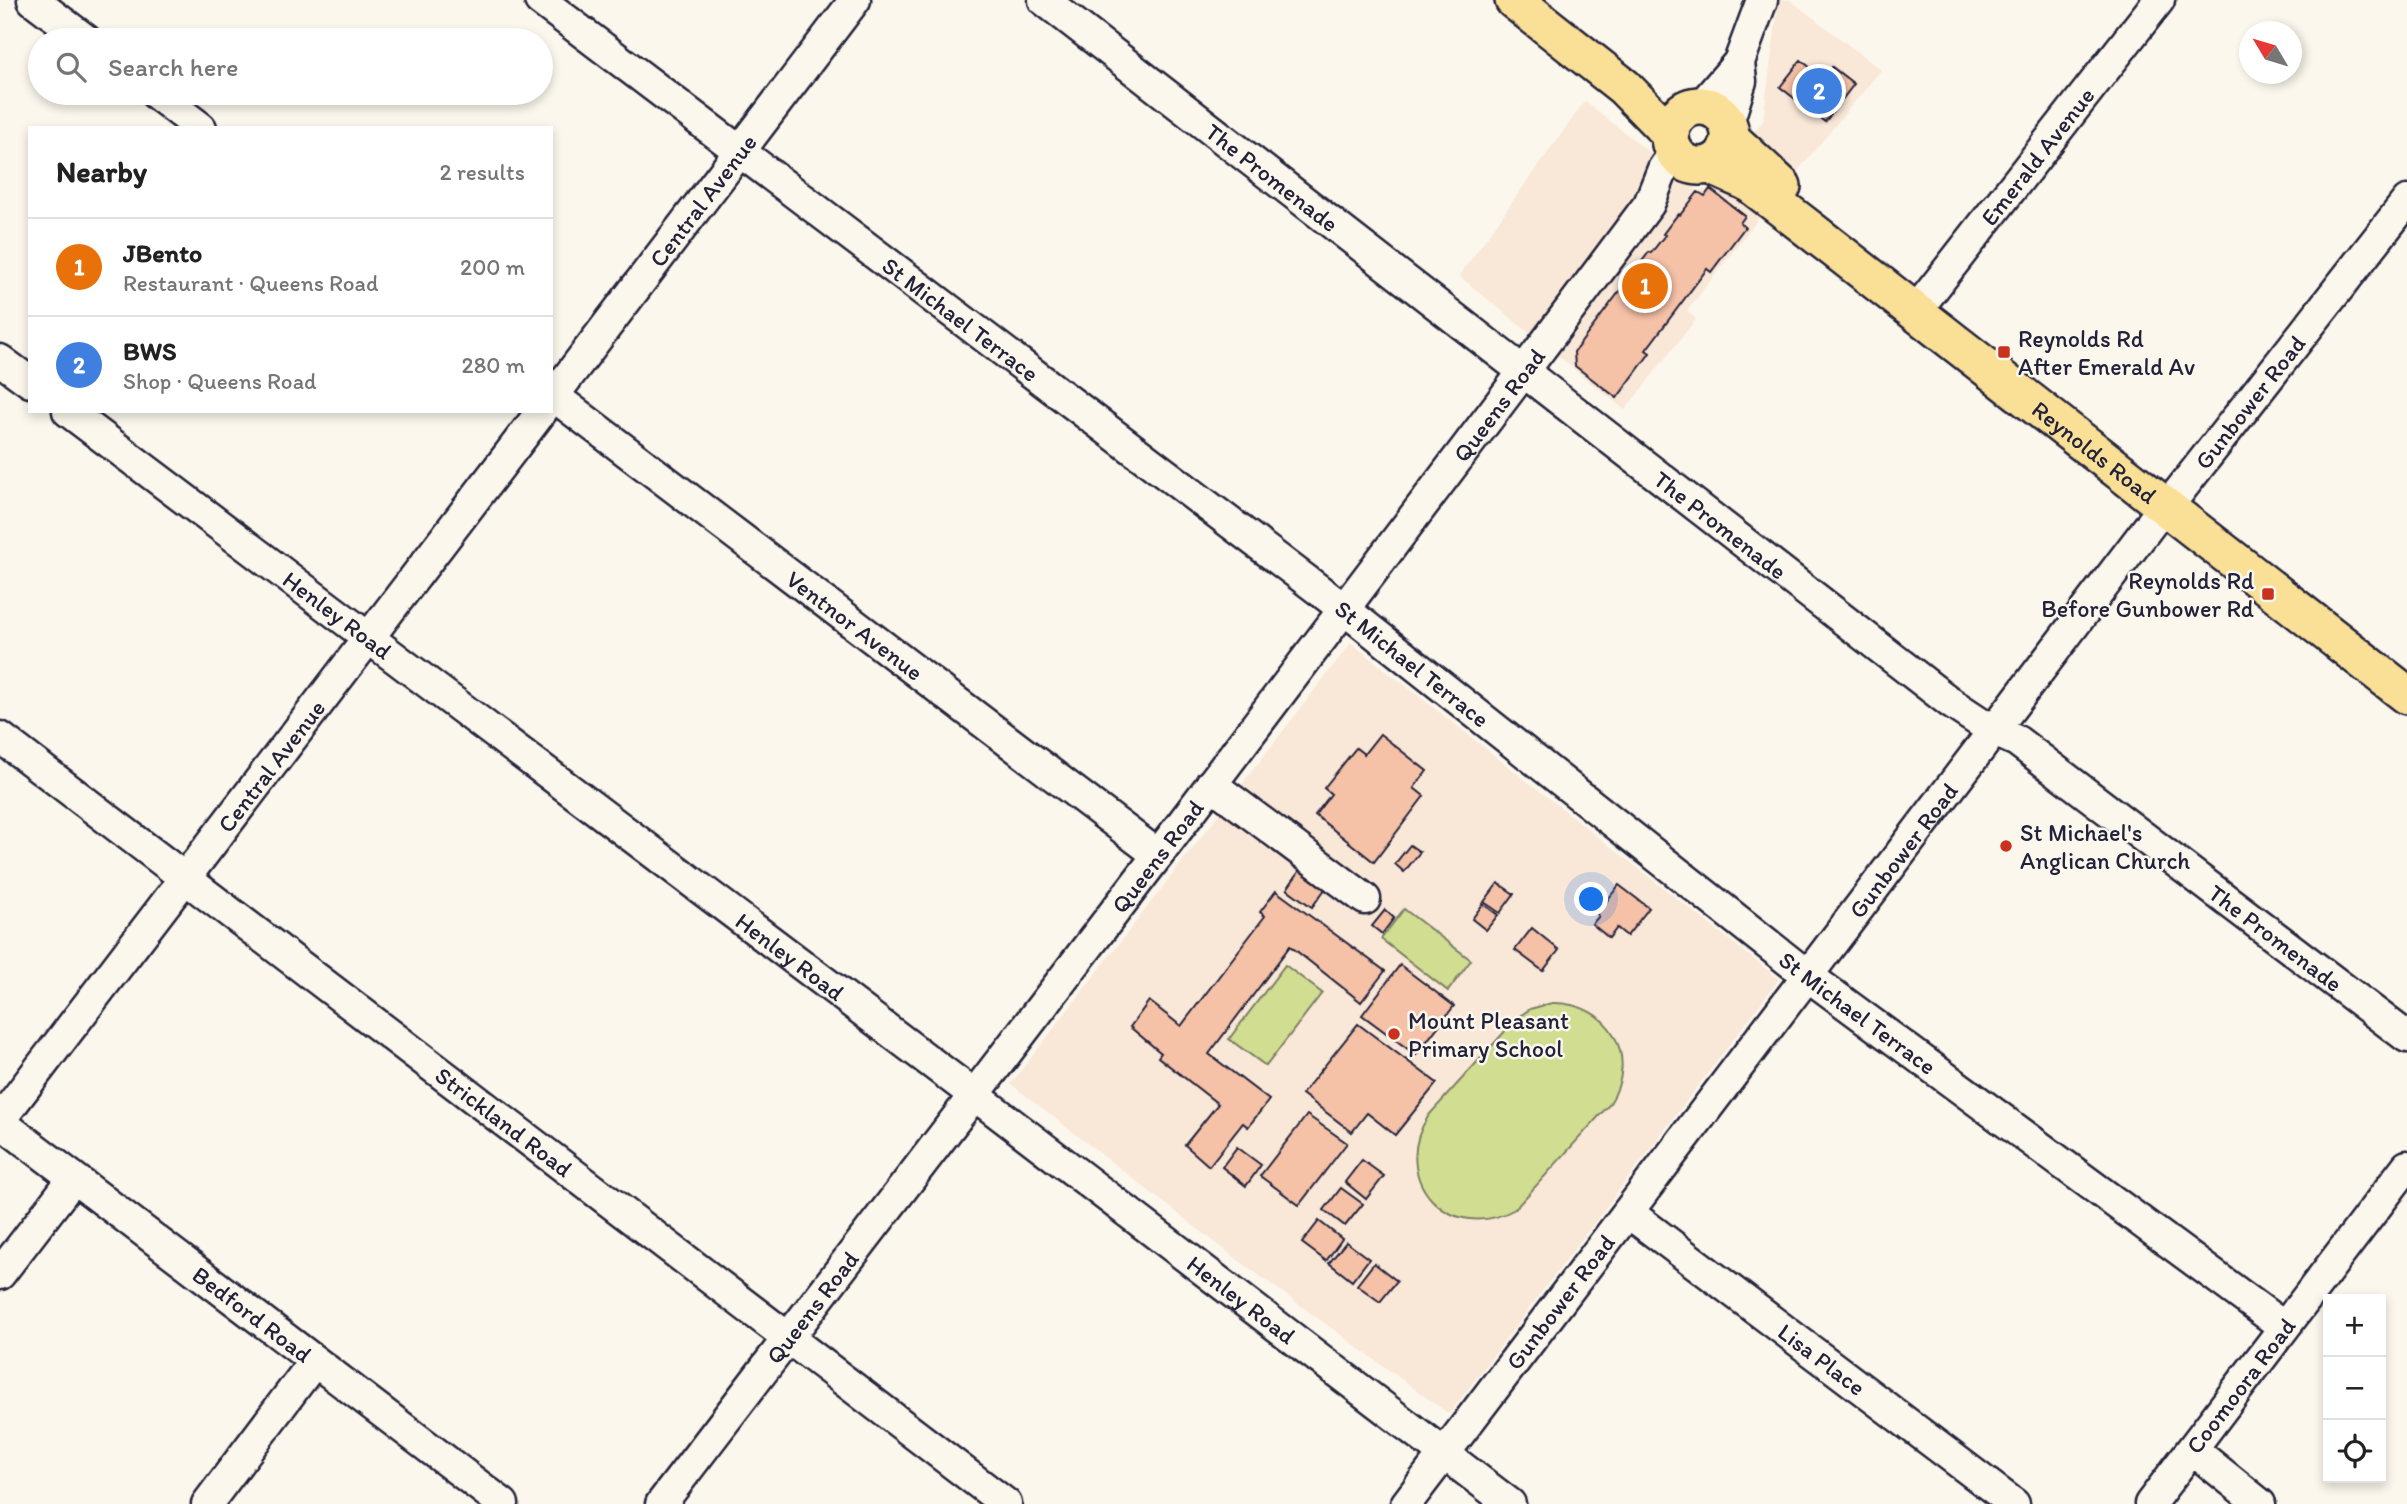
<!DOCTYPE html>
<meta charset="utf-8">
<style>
:root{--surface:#fff;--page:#f6f6f6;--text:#222;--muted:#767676;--line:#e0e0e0;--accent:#c8321e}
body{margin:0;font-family:Itim,sans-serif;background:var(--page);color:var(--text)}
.controls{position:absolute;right:21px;bottom:21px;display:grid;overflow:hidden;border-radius:0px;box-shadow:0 4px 10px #0003}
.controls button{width:63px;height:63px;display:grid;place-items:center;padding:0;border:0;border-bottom:2px solid var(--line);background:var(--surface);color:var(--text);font:35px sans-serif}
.compass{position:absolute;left:2239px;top:21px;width:63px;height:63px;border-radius:50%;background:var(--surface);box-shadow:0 4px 10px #0003;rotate:308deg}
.you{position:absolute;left:1592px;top:900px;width:24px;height:24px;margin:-18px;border:5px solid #fff;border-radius:50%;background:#1a73e8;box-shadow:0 0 0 10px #1a73e833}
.badge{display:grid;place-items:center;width:46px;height:46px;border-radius:50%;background:var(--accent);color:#fff;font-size:23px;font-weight:700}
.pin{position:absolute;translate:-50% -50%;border:4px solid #fff;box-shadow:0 2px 7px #0006}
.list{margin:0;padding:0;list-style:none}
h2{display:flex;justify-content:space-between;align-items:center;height:91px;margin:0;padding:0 28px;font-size:30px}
h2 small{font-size:23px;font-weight:400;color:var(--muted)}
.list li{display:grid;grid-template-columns:46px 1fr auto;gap:21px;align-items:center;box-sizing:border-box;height:98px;padding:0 28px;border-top:2px solid var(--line)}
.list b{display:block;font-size:26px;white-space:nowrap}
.list p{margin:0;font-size:23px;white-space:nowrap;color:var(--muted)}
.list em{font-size:23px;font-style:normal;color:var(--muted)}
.icon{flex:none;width:38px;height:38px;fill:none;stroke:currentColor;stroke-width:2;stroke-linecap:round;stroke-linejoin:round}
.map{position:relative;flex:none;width:2407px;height:1504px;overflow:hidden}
.search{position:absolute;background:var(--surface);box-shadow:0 4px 10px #0003;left:28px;top:28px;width:525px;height:77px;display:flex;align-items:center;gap:18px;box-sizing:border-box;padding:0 24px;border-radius:38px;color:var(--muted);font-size:26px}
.panel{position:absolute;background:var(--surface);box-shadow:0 4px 10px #0003;left:28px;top:126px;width:525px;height:287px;border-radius:0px}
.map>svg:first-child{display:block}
.built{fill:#f9e7d7}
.green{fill:#d1dd90;stroke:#7a8066;stroke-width:2}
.building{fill:#f5c1a7;stroke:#22223b;stroke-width:2}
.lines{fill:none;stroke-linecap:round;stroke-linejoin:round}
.minor-casing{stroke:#22223b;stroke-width:35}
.major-casing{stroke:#22223b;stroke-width:42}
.minor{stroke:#fbf7ec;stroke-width:30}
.major{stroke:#fadf96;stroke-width:37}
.poi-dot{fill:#c8321e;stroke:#fbf7ec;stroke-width:2.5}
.labels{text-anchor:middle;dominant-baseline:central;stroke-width:5;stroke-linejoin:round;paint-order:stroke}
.street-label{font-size:24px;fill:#22223b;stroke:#fbf7ec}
.poi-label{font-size:24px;fill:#22223b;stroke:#fbf7ec;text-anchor:start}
</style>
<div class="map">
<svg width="2407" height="1504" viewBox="0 0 2407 1504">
<rect width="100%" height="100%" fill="#fbf7ec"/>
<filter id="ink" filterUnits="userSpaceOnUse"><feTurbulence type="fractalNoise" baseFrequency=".0143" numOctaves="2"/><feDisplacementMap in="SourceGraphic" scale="14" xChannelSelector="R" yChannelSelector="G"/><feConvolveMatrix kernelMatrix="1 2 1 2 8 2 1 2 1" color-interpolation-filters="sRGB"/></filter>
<g filter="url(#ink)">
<!-- built -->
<path class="built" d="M1779,0H1790L1881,70L1757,220L1687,311L1696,319L1625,410L1459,276L1585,101L1698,191L1710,189L1763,121Z
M1351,643L1779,979L1449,1414L1233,1256L1011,1084Z"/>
<!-- green -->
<path class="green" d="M1404,909L1471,960L1448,991L1381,939Z
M1285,965L1322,993L1266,1066L1229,1039Z
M1552,1003C1609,1002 1641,1056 1609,1105L1515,1209C1449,1246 1387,1178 1429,1115L1517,1018L1530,1009Z"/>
<!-- building -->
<path class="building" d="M1801,60L1823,78L1832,67L1854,84L1825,122L1780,87Z
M1710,189L1745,216L1740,223L1745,227L1711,272L1707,269L1646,350L1650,353L1617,398L1575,366L1574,352L1649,252L1651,253L1665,235L1663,234L1678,214L1680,215L1698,192L1705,196Z
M1380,734L1427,771L1414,788L1424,796L1374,862L1315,815L1331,794L1324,788L1356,748L1364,754Z
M1410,845L1420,852L1404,872L1395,864Z
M1303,866L1328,885L1312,907L1287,889Z
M1498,883L1514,894L1500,913L1484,902Z
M1619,885L1649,908L1627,936L1617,928L1609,938L1592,924L1599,916L1597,914Z
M1276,891L1385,971L1361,1002L1290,946L1209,1054L1269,1100L1248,1127L1243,1123L1209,1166L1185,1145L1218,1104L1158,1057L1161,1053L1130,1027L1149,1001L1181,1026L1265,916L1260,912Z
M1483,904L1498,915L1486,930L1472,919Z
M1385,910L1394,918L1382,934L1372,926Z
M1532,928L1559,950L1543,971L1515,950Z
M1400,965L1454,1006L1416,1055L1362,1015Z
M1358,1024L1437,1083L1395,1135L1367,1113L1352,1132L1302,1094Z
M1307,1115L1347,1143L1299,1205L1260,1176Z
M1237,1147L1261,1165L1246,1186L1222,1167Z
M1362,1160L1384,1176L1366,1199L1345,1182Z
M1341,1188L1363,1204L1345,1226L1324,1210Z
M1319,1221L1342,1239L1326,1261L1302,1243Z
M1346,1242L1369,1259L1352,1281L1329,1263Z
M1374,1263L1397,1281L1380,1302L1357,1285Z"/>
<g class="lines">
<defs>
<g id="minor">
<path d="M33,0L86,40"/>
<path id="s1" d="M540,0L1344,609L1808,976L2284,1327"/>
<path id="s2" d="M1044,0L1951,703L1992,730L2017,741L2407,1037"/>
<path d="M155,93L201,128"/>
<path d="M1702,105L1739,62"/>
<path d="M1728,123L1741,81L1739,62L1762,0"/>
<path id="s3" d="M1915,312L2159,0"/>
<path d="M0,360L30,382"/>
<path id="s4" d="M551,394L1158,855"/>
<path id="s5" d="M551,399L855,0"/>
<path id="s6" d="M68,411L973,1094L1510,1504"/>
<path id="s7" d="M0,737L1006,1504"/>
<path d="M1211,784L1365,899"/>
<path id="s8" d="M0,1120L542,411"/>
<path id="s9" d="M0,1122L503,1504"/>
<path id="s10" d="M1629,1213L2014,1504"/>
<path d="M0,1274L73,1179"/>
<path d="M2193,1450L2260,1504"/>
<path d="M207,1504L314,1362"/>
<path id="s11" d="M661,1504L1158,855L1524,371L1649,204L1663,169L1674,153"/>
<path id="s12" d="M1406,1504L2159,513L2178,493L2407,201"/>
<path id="s13" d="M2150,1504L2407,1166"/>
</g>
<g id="major">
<path d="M1514,0L1624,87L1670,134"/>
<circle cx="1700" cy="136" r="30"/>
<path d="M1731,139L1782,186"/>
<path id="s14" d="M1710,165L1748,182L1809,229L2407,695"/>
</g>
</defs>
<!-- minor casing -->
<use href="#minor" class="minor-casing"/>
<!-- major casing -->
<use href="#major" class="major-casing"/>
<!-- minor -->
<use href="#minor" class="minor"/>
<!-- major -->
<use href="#major" class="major"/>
</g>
</g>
<!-- markers -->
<g class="poi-dot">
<rect x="1997" y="345" width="14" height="14" rx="3.5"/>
<rect x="2261" y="587" width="14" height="14" rx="3.5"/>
<circle cx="2006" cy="846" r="7"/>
<circle cx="1394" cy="1034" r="7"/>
</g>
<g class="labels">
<!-- street labels -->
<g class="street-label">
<text stroke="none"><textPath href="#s3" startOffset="198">Emerald Avenue</textPath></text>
<text stroke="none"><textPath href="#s2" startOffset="289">The Promenade</textPath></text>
<text stroke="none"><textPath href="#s5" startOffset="250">Central Avenue</textPath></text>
<text stroke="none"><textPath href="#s1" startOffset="528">St Michael Terrace</textPath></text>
<text stroke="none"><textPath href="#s12" startOffset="1388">Gunbower Road</textPath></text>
<text stroke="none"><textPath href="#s11" startOffset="1382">Queens Road</textPath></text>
<text stroke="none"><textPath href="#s14" startOffset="481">Reynolds Road</textPath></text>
<text stroke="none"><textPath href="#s2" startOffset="856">The Promenade</textPath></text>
<text stroke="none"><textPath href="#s6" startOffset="338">Henley Road</textPath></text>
<text stroke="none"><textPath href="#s4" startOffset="382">Ventnor Avenue</textPath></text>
<text stroke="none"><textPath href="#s1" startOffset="1096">St Michael Terrace</textPath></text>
<text stroke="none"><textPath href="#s8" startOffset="446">Central Avenue</textPath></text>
<text stroke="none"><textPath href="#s12" startOffset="821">Gunbower Road</textPath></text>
<text stroke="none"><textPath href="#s11" startOffset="816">Queens Road</textPath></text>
<text stroke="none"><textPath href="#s2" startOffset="1549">The Promenade</textPath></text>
<text stroke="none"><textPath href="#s6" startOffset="905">Henley Road</textPath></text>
<text stroke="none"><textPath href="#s1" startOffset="1662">St Michael Terrace</textPath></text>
<text stroke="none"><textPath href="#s7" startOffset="634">Strickland Road</textPath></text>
<text stroke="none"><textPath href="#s6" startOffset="1472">Henley Road</textPath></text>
<text stroke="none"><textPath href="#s12" startOffset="254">Gunbower Road</textPath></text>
<text stroke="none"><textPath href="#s11" startOffset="248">Queens Road</textPath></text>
<text stroke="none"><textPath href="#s9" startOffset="317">Bedford Road</textPath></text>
<text stroke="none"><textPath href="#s10" startOffset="242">Lisa Place</textPath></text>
<text stroke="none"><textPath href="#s13" startOffset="149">Coomoora Road</textPath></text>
</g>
<!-- poi labels -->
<g class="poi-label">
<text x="2018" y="338">Reynolds Rd<tspan x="2018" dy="28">After Emerald Av</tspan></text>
<text x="2254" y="580" text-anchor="end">Reynolds Rd<tspan x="2254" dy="28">Before Gunbower Rd</tspan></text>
<text x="2020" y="832">St Michael's<tspan x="2020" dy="28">Anglican Church</tspan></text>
<text x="1408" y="1020">Mount Pleasant<tspan x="1408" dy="28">Primary School</tspan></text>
</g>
</g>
</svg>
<div class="controls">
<button>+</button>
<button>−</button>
<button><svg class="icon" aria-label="locate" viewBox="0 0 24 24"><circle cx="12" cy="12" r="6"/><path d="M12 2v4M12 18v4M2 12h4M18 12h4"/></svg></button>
</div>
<svg class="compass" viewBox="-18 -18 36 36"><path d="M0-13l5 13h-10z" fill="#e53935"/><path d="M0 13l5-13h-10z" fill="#767676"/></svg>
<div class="you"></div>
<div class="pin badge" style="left:1645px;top:286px;background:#e8710a">1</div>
<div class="pin badge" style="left:1819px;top:91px;background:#3f7fe0">2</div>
<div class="search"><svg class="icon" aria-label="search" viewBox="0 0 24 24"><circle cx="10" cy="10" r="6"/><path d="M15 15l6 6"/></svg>Search here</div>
<section class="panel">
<h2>Nearby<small>2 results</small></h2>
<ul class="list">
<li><span class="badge" style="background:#e8710a">1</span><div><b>JBento</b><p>Restaurant · Queens Road</p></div><em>200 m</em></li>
<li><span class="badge" style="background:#3f7fe0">2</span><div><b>BWS</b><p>Shop · Queens Road</p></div><em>280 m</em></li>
</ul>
</section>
</div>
